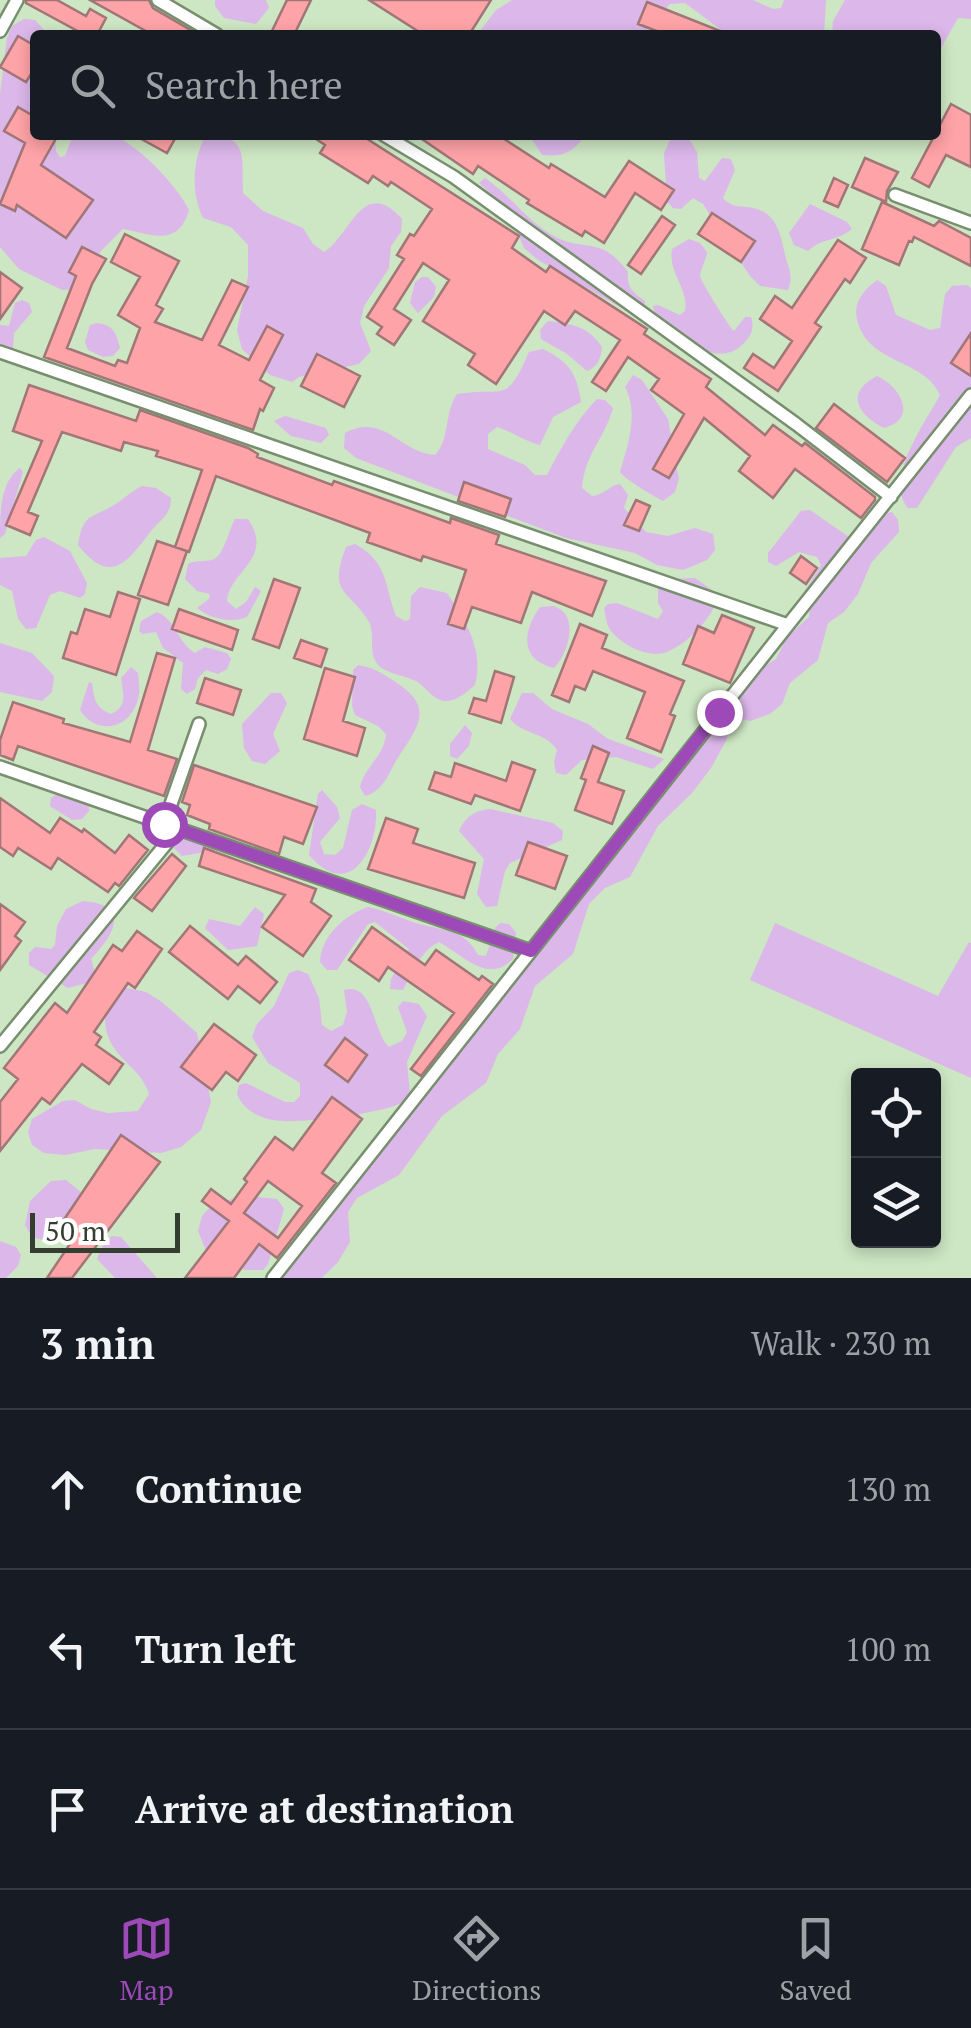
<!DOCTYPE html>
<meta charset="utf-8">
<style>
:root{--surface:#171b24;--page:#242831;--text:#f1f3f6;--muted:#9ea1a6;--line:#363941;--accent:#9d4ab8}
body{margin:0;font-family:"PT Serif",serif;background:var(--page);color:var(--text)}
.controls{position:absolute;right:30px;bottom:30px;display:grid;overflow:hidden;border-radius:10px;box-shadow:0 5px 15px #0003}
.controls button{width:90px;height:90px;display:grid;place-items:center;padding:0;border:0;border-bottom:2px solid var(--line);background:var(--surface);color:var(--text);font:50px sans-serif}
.scale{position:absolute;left:30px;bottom:25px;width:150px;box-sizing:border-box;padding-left:10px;border:5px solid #343e30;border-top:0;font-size:28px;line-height:35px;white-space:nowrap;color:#343e30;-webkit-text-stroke:8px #fefefe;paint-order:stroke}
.stop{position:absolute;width:30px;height:30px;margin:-22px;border:8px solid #9d4ab8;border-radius:50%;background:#fff}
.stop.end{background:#9d4ab8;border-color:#fff;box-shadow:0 2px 10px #0008}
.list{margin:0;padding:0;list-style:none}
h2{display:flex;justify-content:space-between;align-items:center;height:130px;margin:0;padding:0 40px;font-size:42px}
h2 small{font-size:32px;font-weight:400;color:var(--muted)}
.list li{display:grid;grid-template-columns:65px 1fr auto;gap:30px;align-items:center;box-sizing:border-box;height:160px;padding:0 40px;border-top:2px solid var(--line)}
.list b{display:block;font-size:38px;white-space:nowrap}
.list em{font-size:32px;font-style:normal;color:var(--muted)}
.icon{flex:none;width:55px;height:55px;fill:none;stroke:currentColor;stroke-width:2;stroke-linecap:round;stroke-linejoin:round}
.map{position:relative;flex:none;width:971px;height:1278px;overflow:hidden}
.search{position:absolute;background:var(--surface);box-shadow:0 5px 15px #0003;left:30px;right:30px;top:30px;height:110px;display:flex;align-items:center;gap:25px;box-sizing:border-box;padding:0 35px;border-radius:10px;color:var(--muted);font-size:38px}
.sheet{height:610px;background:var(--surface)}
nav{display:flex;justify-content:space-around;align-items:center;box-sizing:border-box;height:140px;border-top:2px solid var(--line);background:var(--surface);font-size:28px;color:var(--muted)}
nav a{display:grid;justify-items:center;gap:5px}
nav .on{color:var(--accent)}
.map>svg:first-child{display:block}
.green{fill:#dcb7ea}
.building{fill:#fea3a7;stroke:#a07677;stroke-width:2.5;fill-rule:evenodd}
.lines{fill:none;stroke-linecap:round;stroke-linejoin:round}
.lane-casing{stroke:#788f6f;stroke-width:16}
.lane{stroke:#fff;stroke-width:11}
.route{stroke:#9d4ab8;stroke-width:12}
</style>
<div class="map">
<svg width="971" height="1278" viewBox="0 0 971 1278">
<rect width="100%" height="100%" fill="#cde6c3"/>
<!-- green -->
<path class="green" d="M215,0H266L269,8L256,24L224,18L215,6Z
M512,0H753L773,9L781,8L784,0H826L824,35H720V29L685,3L670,4L642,35H477L496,10Z
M845,0H971V19L958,18L936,57V35H832L833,21Z
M24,19L35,20L49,35H35V135H55L56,151L60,157L65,156L73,135C85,135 104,132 114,136C140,146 177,186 189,210C178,248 151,234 123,229L102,250L75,289L62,290L19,269L0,247V94L7,38L12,26Z
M206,135C251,135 241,160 243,193L263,211L303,228L313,244L324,252C351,236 362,175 402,219L401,232L391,246L389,268L364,306L360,323L371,351L359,364L299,377L292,382L270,375L242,349L237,330L248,276V245L231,227L203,218C191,193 192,160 206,135Z
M529,135H582L583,138C572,153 562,157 542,155Z
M680,136L689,139L697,152L699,178L705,181L722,158L731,159L735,170L723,198C733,209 740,205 753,208C778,213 781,237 786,259C790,272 793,276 788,290L760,286L750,276L703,204L693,198L681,209L673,208L667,202L664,153L670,140Z
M485,178C510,195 526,220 552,235C584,254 599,233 628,272C626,287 633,293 645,301V308L638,315L632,314L538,260L524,248L507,208L479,183Z
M810,204L847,222L852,229C838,241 821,238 808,251L794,245L789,233Z
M689,239L700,243L707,252C706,261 701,268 700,276C700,280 729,327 734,331L745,317H751C755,328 751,337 742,345C715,370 674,335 655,314L653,306L658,305L680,315L685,311C689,288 668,274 672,249Z
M422,277H428L436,287L434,297L418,313L410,303L415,282Z
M877,280L886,286L896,315L930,330L940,328L945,294L952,286L967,285L971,288V438L956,447L917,508H908C883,480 925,423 940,395C924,358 867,365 857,319C853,302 864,290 877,280Z
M22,300L29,303L32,312L14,333L13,348L6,351L0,348V325L9,326L15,303Z
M548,321C572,324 588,326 602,347C601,358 598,367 587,371L567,354L541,339L540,330Z
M97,323C114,325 116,333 120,348L113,356L103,357L88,350L85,342L90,325Z
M543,349C569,362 577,373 581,402L553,417L540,445C524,441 513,432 497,427L488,434V449L525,465L535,475H547C561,448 576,420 597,399L605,400L613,408C604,440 585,453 582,488L592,496C605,495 609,485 620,484L628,495L624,508L646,532L668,536L695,528L713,534L715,550L707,560L683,570L657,565L635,553L566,538L356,458L344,448L345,433C384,412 399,452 435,455C450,440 444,413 457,394C507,386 505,406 529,352Z
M633,375L642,380L668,419L679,479L675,492L663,501C655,497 623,478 620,472C628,445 639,413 625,387Z
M877,376C900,386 919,419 884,428C858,415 844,393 877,376Z
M285,416L326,428L329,435L321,443L291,436L274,421Z
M20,468L23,472L5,534L0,538C0,514 0,481 20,468Z
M142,486L156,488L171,498C171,515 161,519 151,531C128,561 111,587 78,545C83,513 91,519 114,505C124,499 131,491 142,486Z
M810,510L849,537L863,540L885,514L892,512L898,520L899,532L871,563L858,594L844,612L828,623L818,660L790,683L782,704L770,714L750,721L741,719L735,712L739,702L742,671L765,666L776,659L787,637L809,617L810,609L800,599L821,565L817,557L799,552L776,566L768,562V553L801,511Z
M235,519H248C275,559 229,571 227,601L236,609L246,602L255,587L261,591L247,617C232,624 209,618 197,608L209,599L210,594L197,591L185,579L188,564C198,559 206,563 214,559C224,555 229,529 235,519Z
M44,537L70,551L87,583L85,594L80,598L60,591L50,595L36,628L26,629L18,619L12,591L0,585V558L26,556L36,540Z
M355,544C389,563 384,585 396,616L405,621L410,619L411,596L420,587L447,593C466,623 484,648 475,685C468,691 458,700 448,701C433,702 427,687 416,681C404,675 380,673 375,660C369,649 375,633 369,622C350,589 327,596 346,547Z
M695,578L719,595C713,617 689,643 667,652C649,659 622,645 611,631C606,625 606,616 604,608L608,604L617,603L658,619L663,611L658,603V588L669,579Z
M553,606C580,613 569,653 554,668C520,660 522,632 540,607Z
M157,612C176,620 177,642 195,653L205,647L227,653L231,659L227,669L218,674L206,670L198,678L195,689L187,694L181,689L183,663L163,648L156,632L143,634L139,631L141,621Z
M0,643L32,653L54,676L52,692L42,701L0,692Z
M358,665C372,667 382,673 394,681C434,706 420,724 399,756C388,773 385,790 365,796L360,787C365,766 384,757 386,734L378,726L355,715L352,706L353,670Z
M131,667L138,673C139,684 141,694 136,705C125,731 95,734 80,710L89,682L92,683C94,698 95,708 111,714C128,706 123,695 121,678Z
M271,693H281L287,703L273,734L280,751L265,764L252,761L244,748L242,724Z
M522,693H533L552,709L588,724L608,739L664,759L653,769L616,757L582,760L566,775L556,773L554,762L557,750C546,732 523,735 510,719Z
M710,716L726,723L727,739L711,768L692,793L658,826L630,877L605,888L589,904L573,954L535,986L520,1029L498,1054L486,1083L442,1116L399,1175L357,1198L348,1212L350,1242L338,1262L322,1278H264L403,1102C386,1113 295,1125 273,1120C257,1117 243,1109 237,1094L239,1085L246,1083L285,1102H294L300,1096V1083L268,1063L252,1037L257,1024L274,1006L289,973L298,970L308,974L319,998L322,1025L331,1031L343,1025L347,1012L344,990C374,982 372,1031 389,1047L402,1041L407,1032L398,1007L403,1001L419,1004L427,1016L407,1062L410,1094Z
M465,725L472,733L469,746L457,759L450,756V744Z
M322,790L337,807L340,818L320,842L324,854L335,855L343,848L352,810L362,804L376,810C378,851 349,902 309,855L318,794Z
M57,794L89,804V811L82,819L72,820L50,806L51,798Z
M490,809L553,823L563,831L562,840L510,863L505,871L497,906L486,907L477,894L484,859L459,831C465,817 475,810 490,809Z
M176,822L217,839L218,850L182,856L173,847L168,833Z
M83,901C133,905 113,936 91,959L95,973L91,982L68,988L29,965V953L35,947L51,949L55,945L57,926L66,909Z
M255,907L264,914L257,946L228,950L205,928L209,919L240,926Z
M368,907C387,911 405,920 423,925C447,931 465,930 478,955L486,956L495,928L500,923L509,924L516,933L513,959C487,985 462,954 439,942C421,950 412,973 403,990L390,989L391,979L409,949L375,922L368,924L337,970H327L320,962C321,936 345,915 368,907Z
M775,923L938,996L969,942L971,943V1078L750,980Z
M122,987L146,992L162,1002L197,1033L211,1102L201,1130L181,1147L161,1153L95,1149L65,1155L44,1153L32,1145L28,1132L32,1119L63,1101L75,1100L91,1109L108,1113L138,1111L149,1094C142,1069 114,1059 107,1033C103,1021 107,1004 109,991Z
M66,1180L81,1192L82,1207L67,1238L54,1243L32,1237L25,1225L30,1201L51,1181Z
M247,1196L277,1199L284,1209L268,1264L263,1270H246L217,1258L205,1248L198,1231L202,1216L214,1203Z
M112,1236L121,1237L157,1278H115L97,1259L105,1241Z
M0,1241L16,1247L21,1255L18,1266L6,1278H0Z"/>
<!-- building -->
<path class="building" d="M26,0H57L86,16L90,9L106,18L97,35H85L26,3Z
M90,0H149L153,8L199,35H153Z
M287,0H311L294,35H270Z
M369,0H491L469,35H424Z
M647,2L728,34V35H667L638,24Z
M18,36L35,46V68L26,82L0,67Z
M951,104L971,115V167L946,155L929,187L912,178Z
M18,107L35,117V135H58L41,165L93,200L66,238L17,205L15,211L0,204L25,143L4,131Z
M134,135H177L167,153Z
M310,135H361L519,236L512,248L546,272L550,266L647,329L644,334L711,379L706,387L765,435L773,425L802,446L805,443L875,497V500L861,518L795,469L773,498L739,471L750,456L704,418L669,478L653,469L684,414L651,390L659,379L628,357L606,391L592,382L620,340L575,311L565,325L544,311L496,384L468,365L475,354L423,321L449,280L423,263L394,309L411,320L394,345L377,334L382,327L367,317L404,259L397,255L410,234L414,236L432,209L391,182L388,186L373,176L368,183L320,153L325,145Z
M416,135H498L549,168L551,164L605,197L629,161L674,190L661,210L635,193L604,243L585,231L582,236L527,203L529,200L478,166L473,174Z
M865,158L898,172L887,191L886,202L852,187Z
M834,178L848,185L838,207L824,201Z
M882,202L934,226L939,221L971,238V266L914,237L912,242L909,241L899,265L862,249Z
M712,213L755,241L741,262L698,234Z
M662,216L675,225L641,274L628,265Z
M125,234L179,261L156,305L163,309L155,322L202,340L232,280L248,287L219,345L249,360L267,326L283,335L260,380L274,388L263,411L260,409L253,430L44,357L76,276L69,272L82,247L106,259L92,284L67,348L115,366L118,360L127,363L140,328L118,315L140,277L111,262Z
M838,240L866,258L850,283L845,279L815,323L821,327L778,391L744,368L753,354L774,368L792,341L760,319L775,296L792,308Z
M0,272L22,288L0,319Z
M971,333V376L951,363Z
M317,354L360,376L344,407L301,386Z
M29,385L136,421L140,410L248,448L258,454L257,457L332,485L334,481L450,523L451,518L499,535L496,544L606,581L592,616L532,592L521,623L472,607L464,629L448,624L466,570L423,556L421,561L367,542L370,533L216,476L189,552L175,547L202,470L156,456L158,451L124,442L121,451L62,432L28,512L38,516L30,535L6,525L42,441L13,431Z
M834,404L905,458L887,482L816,428Z
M464,482L511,499L505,517L458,501Z
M636,500L650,506L639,531L624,525Z
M157,541L187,551L168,605L138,595Z
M801,556L817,568L806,584L790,573Z
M274,579L300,588L279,648L253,639Z
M118,592L140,599L116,675L63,658L71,632L77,634L85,609L110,617Z
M179,609L238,630L232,650L172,629Z
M722,615L754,628L730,683L683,664L698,626L714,633Z
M580,624L607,635L602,648L684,681L670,714L675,716L661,752L627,738L645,692L593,671L585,690L575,686L569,702L552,695Z
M301,640L327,649L321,667L294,658Z
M157,653L175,658L148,750L177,759L164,796L18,746L13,760L0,755V740L13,702L64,719L63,723L130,742Z
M325,668L355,677L343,721L365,728L357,756L304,739Z
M495,671L514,677L501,723L469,713L474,698L486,701Z
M205,678L241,690L233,715L197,703Z
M593,746L609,753L598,782L624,791L612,824L575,810L586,780L581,778Z
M512,762L535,770L520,811L475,795L471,804L429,789L435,772L451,777L455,763L506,781Z
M194,765L317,807L303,844L284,837L279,854L209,829L210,824L187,815L190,805L182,802Z
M0,798L50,833L60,818L82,832L84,829L115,853L129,835L148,850L119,886L115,883L108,892L58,858L51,869L18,848L13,856L0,847Z
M386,818L418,829L413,843L475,863L464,898L368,869Z
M528,842L567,856L555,889L516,875Z
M204,848L316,889L311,902L331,916L303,956L262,927L285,895L199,866Z
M172,854L186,866L152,911L134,898Z
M0,904L25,922L15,936L21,941L0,970Z
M190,926L238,965L246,956L277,982L260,1003L238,986L228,999L169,952Z
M372,927L425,965L436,950L479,980L482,976L493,984L421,1076L411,1069L454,1013L388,967L379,981L349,960Z
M137,931L162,949L135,988L128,983L94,1032L101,1037L96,1045L123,1064L109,1084L82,1064L50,1104L42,1098L0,1151V1102L18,1079L4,1068L55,1003L67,1013L113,945L122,951Z
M214,1024L256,1055L238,1081L226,1072L212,1090L181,1067Z
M345,1038L367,1055L348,1082L325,1065Z
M332,1097L362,1119L322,1173L336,1183L277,1258L259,1244L234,1278H185L229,1221L202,1201L211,1189L231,1204L247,1182L244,1179L275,1137L293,1150ZM268,1181L302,1206L278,1238L244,1213Z
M121,1135L160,1162L72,1278H47L76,1235L61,1224Z"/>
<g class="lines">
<defs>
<path id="lane" d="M158,0L217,35
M0,31L17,0
M384,135L454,177L796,424L891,497
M895,195L971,223
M0,352L788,625L971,395
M0,767L531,951L273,1278
M164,824L199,724
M531,951L788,625
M0,1046L179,828"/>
</defs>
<!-- lane casing -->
<use href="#lane" class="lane-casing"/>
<!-- lane -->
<use href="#lane" class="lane"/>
</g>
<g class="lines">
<!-- route -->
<path class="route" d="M164,824L531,951L719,712"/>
</g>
</svg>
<div class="controls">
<button><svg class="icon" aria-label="locate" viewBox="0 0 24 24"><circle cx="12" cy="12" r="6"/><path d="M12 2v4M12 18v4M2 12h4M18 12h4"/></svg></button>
<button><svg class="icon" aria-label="layers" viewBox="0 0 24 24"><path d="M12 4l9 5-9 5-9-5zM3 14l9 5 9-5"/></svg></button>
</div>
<div class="scale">50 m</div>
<div class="stop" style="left:164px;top:824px"></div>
<div class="stop end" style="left:719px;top:712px"></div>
<div class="search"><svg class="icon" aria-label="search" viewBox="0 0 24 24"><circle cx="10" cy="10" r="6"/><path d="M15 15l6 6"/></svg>Search here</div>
</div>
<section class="sheet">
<h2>3 min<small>Walk · 230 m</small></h2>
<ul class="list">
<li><svg class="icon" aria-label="ahead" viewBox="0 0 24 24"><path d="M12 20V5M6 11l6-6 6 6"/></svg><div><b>Continue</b></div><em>130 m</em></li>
<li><svg class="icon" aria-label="left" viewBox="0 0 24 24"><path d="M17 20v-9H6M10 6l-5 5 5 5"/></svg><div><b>Turn left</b></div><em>100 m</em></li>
<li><svg class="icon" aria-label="arrive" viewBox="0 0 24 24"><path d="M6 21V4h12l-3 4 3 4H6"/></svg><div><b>Arrive at destination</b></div></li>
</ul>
</section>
<nav>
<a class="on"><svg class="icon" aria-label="map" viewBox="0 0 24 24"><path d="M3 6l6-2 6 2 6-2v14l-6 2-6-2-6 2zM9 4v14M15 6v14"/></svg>Map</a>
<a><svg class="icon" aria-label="directions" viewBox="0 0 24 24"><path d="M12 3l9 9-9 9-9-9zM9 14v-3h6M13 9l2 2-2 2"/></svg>Directions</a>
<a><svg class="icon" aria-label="saved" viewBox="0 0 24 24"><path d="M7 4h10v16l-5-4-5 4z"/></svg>Saved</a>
</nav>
